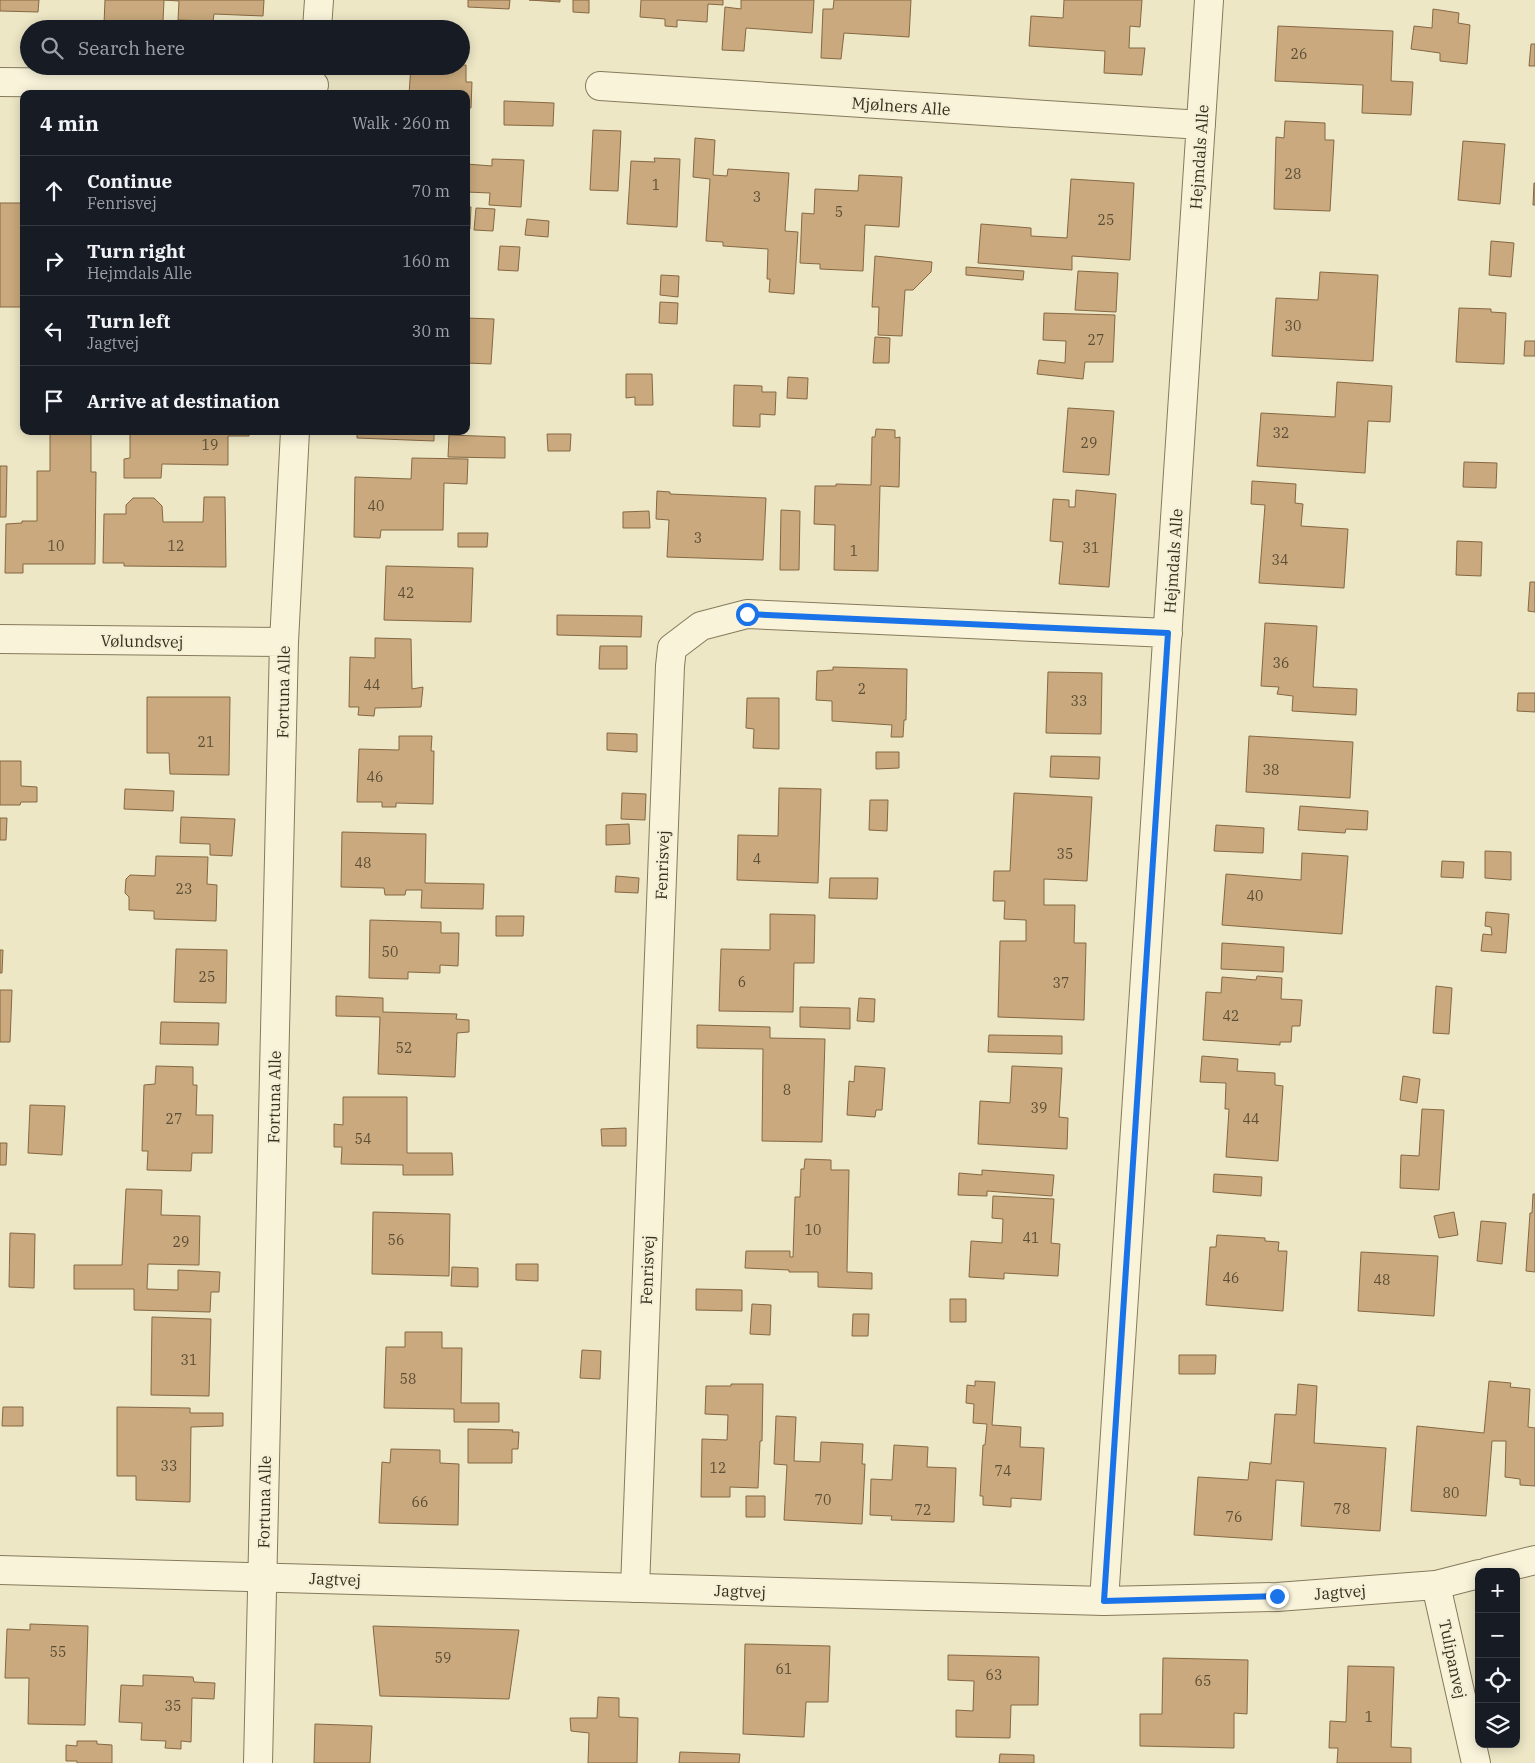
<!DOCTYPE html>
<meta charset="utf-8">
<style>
:root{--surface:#171b24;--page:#242831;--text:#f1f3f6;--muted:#9ea1a6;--line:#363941}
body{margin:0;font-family:"IBM Plex Serif",serif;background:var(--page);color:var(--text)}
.controls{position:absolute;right:15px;bottom:15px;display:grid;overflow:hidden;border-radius:10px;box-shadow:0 2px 12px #0003}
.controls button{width:45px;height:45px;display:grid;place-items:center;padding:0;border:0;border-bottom:1px solid var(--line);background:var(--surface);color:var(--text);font:25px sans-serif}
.stop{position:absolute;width:15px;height:15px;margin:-11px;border:4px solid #1a73e8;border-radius:50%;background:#fff}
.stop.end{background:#1a73e8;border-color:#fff;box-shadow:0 1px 5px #0008}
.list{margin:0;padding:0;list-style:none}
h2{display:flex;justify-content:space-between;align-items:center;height:65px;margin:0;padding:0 20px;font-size:21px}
h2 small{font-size:16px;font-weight:400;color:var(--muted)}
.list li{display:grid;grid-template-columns:32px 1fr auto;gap:15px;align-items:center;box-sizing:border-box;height:70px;padding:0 20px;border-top:1px solid var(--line)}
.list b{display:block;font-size:19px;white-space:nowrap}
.list p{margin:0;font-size:16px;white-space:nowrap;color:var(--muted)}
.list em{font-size:16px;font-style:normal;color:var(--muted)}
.icon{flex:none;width:28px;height:28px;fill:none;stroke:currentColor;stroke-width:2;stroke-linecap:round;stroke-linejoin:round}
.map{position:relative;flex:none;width:1535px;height:1763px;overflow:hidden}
.search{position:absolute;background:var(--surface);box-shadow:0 2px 12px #0003;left:20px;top:20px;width:450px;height:55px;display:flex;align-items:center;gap:12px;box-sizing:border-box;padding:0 18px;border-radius:28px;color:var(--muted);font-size:19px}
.panel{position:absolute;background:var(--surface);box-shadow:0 2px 12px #0003;left:20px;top:90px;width:450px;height:345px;border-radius:10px}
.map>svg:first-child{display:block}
.building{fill:#c9a97d;stroke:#856843}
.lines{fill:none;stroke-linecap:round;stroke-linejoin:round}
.minor-casing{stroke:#877a5c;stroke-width:30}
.tertiary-casing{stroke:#877a5c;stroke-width:30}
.minor{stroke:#f8f3d9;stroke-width:28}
.tertiary{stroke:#f8f3d9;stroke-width:28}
.route{stroke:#1a73e8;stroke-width:6}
.labels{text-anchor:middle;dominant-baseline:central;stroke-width:4;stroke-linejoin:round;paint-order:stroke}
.number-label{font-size:14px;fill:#5c4e36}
.street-label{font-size:16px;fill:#382f1f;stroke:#f4f0d5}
</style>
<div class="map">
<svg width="1535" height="1763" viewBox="0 0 1535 1763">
<rect width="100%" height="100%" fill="#ede7c6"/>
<!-- building -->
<path class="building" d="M0,0H39L38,12L0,11Z
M105,0H264L263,16L214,14L213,21L178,20L179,1L164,0L163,21H149L148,25L104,24Z
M468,0H510L509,9L468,7Z
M529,0H560V2Z
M573,0H589V13L573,12Z
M641,0H723V5L708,4L707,22L677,20V27L665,26V19L640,17Z
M741,0H814L812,33L746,28L744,51L722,50L725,7L741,9Z
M834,0H911L909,37L844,33L841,59L821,58L823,9H833Z
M1064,0H1142L1140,27L1130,26L1129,48H1145L1142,75L1104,73L1105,51L1029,46L1031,16L1063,18Z
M1433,9L1459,13L1458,23L1470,25L1467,64L1440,61V53L1411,49L1414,26L1432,28Z
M417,26L459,29H417Z
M1278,26L1393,31L1391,81L1413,82L1411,115L1362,113L1363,85L1275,81Z
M1531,44H1535V66H1529Z
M461,65H466V82H472L471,108H466V94H409L411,66H461Z
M504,101L554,103L553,126L504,125Z
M1285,121L1325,123V140H1334L1330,211L1274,209L1276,137L1284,138Z
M593,130L621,131L618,191L590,190Z
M695,138L715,140L713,175L727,176L728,169L789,173L785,231L798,232L794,294L769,292L770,279H767L768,249L723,246V242L706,241L710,179L693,177Z
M1463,141L1505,144L1500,204L1458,200Z
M654,158L680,159L677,227L627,224L631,161L655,162Z
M492,159L524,160L521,207L489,205L490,193L466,192V164L492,166Z
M859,175L902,177L899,227L865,225L863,271L820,269V264L800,263L802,213L814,214L815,189L858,191Z
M1071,179L1134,183L1130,260L1072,256V270L978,263L981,224L1031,228V236L1067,238Z
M1534,183H1535V205H1533Z
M0,203H24V307H0Z
M466,206L471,207L470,229H466Z
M476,208L495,209L493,231L474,230Z
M527,219L549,221L548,237L525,235Z
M1491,241L1514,243L1511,277L1489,275Z
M500,246L520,247L518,271L498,270Z
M875,256L932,262L931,272L913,290H905L902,336L878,335L879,307H872Z
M966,267L1024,271L1023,280L966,275Z
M1078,271L1118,273L1116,312L1075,310Z
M1320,272L1378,275L1373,361L1272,356L1276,298L1318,300Z
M661,275L679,276L678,297L660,295Z
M660,302L678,303L677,324L659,323Z
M1459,308L1491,309V312L1506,313L1504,364L1456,362Z
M1044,313L1115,315L1113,362H1085L1083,379L1037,374L1039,360L1065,363L1066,341L1043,340Z
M466,318L494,319L491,364L466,363Z
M875,337L890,338L889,363H873Z
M1525,341H1535V356H1524Z
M626,374H652L653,405H635V397L626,398Z
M788,377L808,378L807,399L787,398Z
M1337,382L1392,386L1390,422L1368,421L1365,473L1257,466L1261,413L1335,417Z
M734,385L762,386V392H776L775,415L760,414V427L733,426Z
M1068,408L1114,411L1109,475L1063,472Z
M876,429L895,430V438L900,437L899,487L880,486L878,571L834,570L835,525L814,524L815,486H836V484L871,485L872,437H875Z
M50,431H91V472H96L95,564H23V573H5L6,524L22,523V521H37V471H50Z
M130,431H249V436H228V465L162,464L161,478H124V459L130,458Z
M357,431H434V441L357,438Z
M547,434H571L570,451H548Z
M449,435L505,437V458L448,457Z
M412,458L468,459L467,484L444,483L443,530H381L380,538L354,537L355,477L411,479Z
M1464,462L1497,463L1496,488L1463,487Z
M0,466H7L6,517H0Z
M1252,481L1296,484L1295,503L1303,504L1301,526L1348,529L1344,588L1259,583L1265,505L1251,504Z
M1076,490L1116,494L1109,587L1059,584L1063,542L1050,541L1053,499L1069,500V507H1075Z
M657,491L670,492V494L766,498L763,560L667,557L669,520L656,519Z
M204,497H225L226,567L124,566V563H103L104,514H126V505L133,498H154L162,506L163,522H203Z
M781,510L800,511L799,570H780Z
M649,511L650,528H623V512Z
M458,533H488L487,547H458Z
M1457,541L1482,542L1481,576L1456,575Z
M386,566L473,568L471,622L384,620Z
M1530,582H1535V612L1528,611Z
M557,615L642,616L641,637L557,635Z
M1265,623L1317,626L1313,687L1357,689L1356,715L1292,711L1293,696L1277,694L1279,687L1261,686Z
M375,638L411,639L412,689L423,687L421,707L375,708L374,716L358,715L359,707H349L350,657L375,658Z
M600,646H627V669H599Z
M833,667L907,669L906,720H904L903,737H891L892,725L832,721V701L816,700L817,671L833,670Z
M1048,672L1102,673L1101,734L1046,733Z
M1518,693H1535V712L1517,711Z
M147,697H230L229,775L170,774L169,753H147Z
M747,698H779V749L753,748L754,729L746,728Z
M607,733L637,734V752L607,750Z
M399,736H432L431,751H434L433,804L396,803V807H382V802H357L359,749L399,750Z
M1249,736L1353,742L1350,798L1246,792Z
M876,752H899V768L876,769Z
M1051,756L1100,757L1099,779L1050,777Z
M0,761H21V786L37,787V802H21L20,805H0Z
M779,788L821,789L818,883L737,880L738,835L778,836Z
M125,789L174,791L173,811L124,809Z
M622,793L646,794L645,820L621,819Z
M1014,793L1092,797L1087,881L1044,879V905H1075L1074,943H1086L1084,1020L998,1017L1000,941H1026V920L1004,919L1005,901H993L994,871H1010Z
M870,800H888L887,831L869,830Z
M1300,806L1368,811L1367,830L1346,829L1345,833L1298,830Z
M181,817L235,819L232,856L210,855V844L180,843Z
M0,818H7L6,840H0Z
M629,824L630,844L606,845V825Z
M1216,825L1264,828L1263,853L1214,851Z
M342,832L426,834L425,883L484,884L483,909L421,908L422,890H406L405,895H385L384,888L341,887Z
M1485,851L1511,852V880L1485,878Z
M1302,853L1348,856L1342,934L1222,925L1226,874L1301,880Z
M156,856L208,857L207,884L217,885L216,921L154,919V911L129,910V897L125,893L126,879L130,875L155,876Z
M1442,861L1464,862L1463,878L1441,877Z
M616,876L639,878L638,893L615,892Z
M830,878H878L877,899L829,898Z
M1486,912L1509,914L1506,953L1481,951L1483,934L1492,935L1491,927L1485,926Z
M770,914L815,915L814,963H794L793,1012L719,1011L721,949L770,950Z
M496,916H524L523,936H496Z
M370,920L441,922V933H459L458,966L440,965V973L408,972V979L369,978Z
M1222,943L1284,947L1283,972L1221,969Z
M176,949L227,950L226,1003L174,1002Z
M0,950H3L2,973H0Z
M1257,976L1282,978L1281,999L1302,1000L1300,1026H1292L1291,1042H1280V1045L1203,1040L1206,992L1221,993L1222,977L1256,980Z
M1436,986L1452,988L1449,1034L1433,1033Z
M0,990H12L10,1042H0Z
M336,996L383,998V1012L457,1014L456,1019L469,1020V1032L457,1033L455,1077L378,1074L380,1017L336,1016Z
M859,998L875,999L874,1022L857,1021Z
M800,1007L850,1008V1029L800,1027Z
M161,1022L219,1023L218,1045L160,1044Z
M697,1025L770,1027V1038L825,1039L822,1142L762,1141L763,1049L697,1048Z
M989,1035L1062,1036V1054L988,1052Z
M1202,1056L1238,1059L1237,1071L1275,1073V1085L1283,1086L1278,1161L1226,1157L1229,1109H1225L1226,1083L1200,1082Z
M156,1066L193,1067V1085H197L196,1115H213L212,1153H192L191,1171L147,1170L148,1151H142L144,1085L155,1084Z
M855,1066L885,1068L882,1110H876L875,1117L847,1115L849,1081L854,1082Z
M1012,1066L1062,1068L1059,1117L1068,1118L1067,1149L978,1144L980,1101L1010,1103Z
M1403,1076L1420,1079L1417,1103L1400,1100Z
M343,1097H407V1153H452L453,1175H403V1165L341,1164L342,1147H334V1124L343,1125Z
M30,1105L65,1106L62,1155L28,1153Z
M1422,1109L1444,1110L1439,1190L1400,1188L1401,1155L1419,1156Z
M626,1128V1146H602L601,1129Z
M0,1143H7L6,1165H0Z
M805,1159L831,1160V1170H849L847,1272L872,1273V1289L818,1287V1272H789V1270L745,1268L746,1251H790V1257H793L795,1197H800L801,1169H804Z
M982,1170L1054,1175L1052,1196L987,1191V1196L958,1195L959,1173L982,1175Z
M1214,1174L1262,1177L1261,1196L1213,1192Z
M126,1189L162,1190L161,1215L200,1216L199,1265L148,1264L147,1289L178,1290V1270L220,1272L219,1292H211L210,1312L134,1310V1289H74V1265H122Z
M1533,1194H1535V1272L1526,1271L1530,1213H1532Z
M993,1196L1054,1199L1051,1243L1060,1244L1058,1276L1004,1273V1279L969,1277L971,1241L1002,1243L1003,1219L992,1218Z
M373,1212L450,1214L449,1276L372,1274Z
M1454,1212L1458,1235L1439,1238L1434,1216Z
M1481,1221L1506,1223L1502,1264L1477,1261Z
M10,1233L35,1234L34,1288L9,1287Z
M1217,1235L1265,1238V1241L1279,1242L1278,1251H1287L1283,1311L1206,1305L1210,1247H1216Z
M1361,1252L1438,1256L1434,1316L1358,1311Z
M516,1264H538V1281L516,1280Z
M452,1267L478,1268V1287L451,1286Z
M696,1289L742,1290V1311L696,1310Z
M950,1299H966V1322H950Z
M752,1304L771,1305L770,1335L750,1334Z
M853,1314H869L868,1336H852Z
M152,1317L211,1319L209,1396L151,1395Z
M405,1332H442V1348H462L461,1403H499V1422H454V1409L384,1408L386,1347H405Z
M582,1350L601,1351L600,1379L580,1378Z
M1179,1355H1216L1215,1374H1179Z
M975,1381L995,1382L992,1425L1021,1427L1020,1447L1044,1448L1041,1500L1011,1498V1507L983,1505V1496H980L983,1445H985L987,1424L973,1423L974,1404L966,1403L967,1385L975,1386Z
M1489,1381L1511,1383L1510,1387L1530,1389L1528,1427L1535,1428V1486L1520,1485V1479L1505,1477L1506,1441H1492L1486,1516L1411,1511L1417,1426L1484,1433Z
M731,1384H763L762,1441H760L758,1488L730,1487V1497H701L702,1439L727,1440L728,1415L705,1414L706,1386H731Z
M1298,1384L1317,1386L1314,1443L1386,1448L1380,1531L1301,1526L1304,1482L1276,1480L1272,1540L1194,1535L1198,1477L1248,1480L1250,1462L1271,1464L1275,1414L1296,1415Z
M3,1407H23V1426H2Z
M117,1407L190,1408V1413H223V1426L191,1427L190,1502L136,1500V1476H117Z
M776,1416L796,1417L794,1461L820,1462L821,1442L863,1444L862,1464H865L862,1524L784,1520L787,1465L774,1464Z
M468,1429L513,1430L512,1432H519L518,1449H512V1463H468Z
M894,1445L928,1447L927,1467L956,1468L954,1522L891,1520L892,1516L870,1515L871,1479L892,1480Z
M391,1449L440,1450V1463L459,1464L458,1525L379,1523L382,1462L390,1463Z
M746,1496H765V1517H746Z
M30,1624L88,1626L85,1725L28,1724L29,1678H5L7,1629L30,1630Z
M373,1626L519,1630L509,1699L380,1696Z
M745,1644L830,1646L828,1702H806L804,1737L743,1734Z
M948,1655L1039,1657L1038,1705H1011L1010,1738L956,1737V1710L973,1711L974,1681L948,1680Z
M1163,1658L1248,1660L1247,1714L1234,1713V1748L1140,1746V1714H1162Z
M1348,1666L1394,1667L1391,1747L1411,1748V1763H1337L1338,1748H1329L1330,1721L1346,1722Z
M143,1675L193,1677L194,1682L215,1683L214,1699L192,1698L191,1742L181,1741V1749L165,1748L166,1741L141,1740L142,1723L119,1722L121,1685L143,1686Z
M598,1697L619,1698V1717L638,1718L637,1763H588L589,1733L571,1731L570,1718H597Z
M315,1724L372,1726L370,1763H314Z
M77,1741H97V1744L112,1745V1763H77V1761H66V1745L77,1746Z
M680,1752L740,1754L739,1763H679Z
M1000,1754L1034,1755V1763H999Z"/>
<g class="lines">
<defs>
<path id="minor" d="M317,29L319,0
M0,82L314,85
M600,86L1201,125
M0,639L284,642
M1436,1585L1476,1763
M635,1588L670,666L672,648L701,626L747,614L1168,633
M1104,1601L1209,0
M258,1763L284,642L295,431"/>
<path id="tertiary" d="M0,1570L1104,1601L1277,1597L1436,1585L1479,1574
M1487,1572L1535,1560"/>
</defs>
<!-- minor casing -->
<use href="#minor" class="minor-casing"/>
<!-- tertiary casing -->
<use href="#tertiary" class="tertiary-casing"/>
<!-- minor -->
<use href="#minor" class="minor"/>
<!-- tertiary -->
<use href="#tertiary" class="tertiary"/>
</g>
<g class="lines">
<!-- route -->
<path class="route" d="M747,614L1168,633L1104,1601L1277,1596"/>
</g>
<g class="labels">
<!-- number labels -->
<g class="number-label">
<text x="1299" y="54">26</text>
<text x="1293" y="174">28</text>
<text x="656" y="185">1</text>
<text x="757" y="197">3</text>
<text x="839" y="212">5</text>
<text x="1106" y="220">25</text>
<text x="1293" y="326">30</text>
<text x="1096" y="340">27</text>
<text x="1281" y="433">32</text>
<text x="1089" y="443">29</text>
<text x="210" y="445">19</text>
<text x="376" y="506">40</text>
<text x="698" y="538">3</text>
<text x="56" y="546">10</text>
<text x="176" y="546">12</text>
<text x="1091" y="548">31</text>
<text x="854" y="551">1</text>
<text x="1280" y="560">34</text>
<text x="406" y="593">42</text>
<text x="1281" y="663">36</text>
<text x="372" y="685">44</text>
<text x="862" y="689">2</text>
<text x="1079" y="701">33</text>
<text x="206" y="742">21</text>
<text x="1271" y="770">38</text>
<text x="375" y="777">46</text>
<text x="1065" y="854">35</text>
<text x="757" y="859">4</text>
<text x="363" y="863">48</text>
<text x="184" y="889">23</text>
<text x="1255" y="896">40</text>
<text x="390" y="952">50</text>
<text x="207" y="977">25</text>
<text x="742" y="982">6</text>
<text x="1061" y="983">37</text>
<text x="1231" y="1016">42</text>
<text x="404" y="1048">52</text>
<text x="787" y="1090">8</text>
<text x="1039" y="1108">39</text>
<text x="174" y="1119">27</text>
<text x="1251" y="1119">44</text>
<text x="363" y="1139">54</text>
<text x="813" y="1230">10</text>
<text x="1031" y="1238">41</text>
<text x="396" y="1240">56</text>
<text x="181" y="1242">29</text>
<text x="1231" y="1278">46</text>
<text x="1382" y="1280">48</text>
<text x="189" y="1360">31</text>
<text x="408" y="1379">58</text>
<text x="169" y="1466">33</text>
<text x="718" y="1468">12</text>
<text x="1003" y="1471">74</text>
<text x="1451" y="1493">80</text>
<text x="823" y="1500">70</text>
<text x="420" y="1502">66</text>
<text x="1342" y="1509">78</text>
<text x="923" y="1510">72</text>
<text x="1234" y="1517">76</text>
<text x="58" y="1652">55</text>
<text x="443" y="1658">59</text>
<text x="784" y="1669">61</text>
<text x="994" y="1675">63</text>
<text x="1203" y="1681">65</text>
<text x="173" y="1706">35</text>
<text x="1369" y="1717">1</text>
</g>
<!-- street labels -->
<g class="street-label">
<text transform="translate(901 106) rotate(4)">Mjølners Alle</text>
<text transform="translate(1199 157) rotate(-86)">Hejmdals Alle</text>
<text transform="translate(1173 561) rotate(-86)">Hejmdals Alle</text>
<text transform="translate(142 641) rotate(1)">Vølundsvej</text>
<text transform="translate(283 692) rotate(-89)">Fortuna Alle</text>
<text transform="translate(662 865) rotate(-88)">Fenrisvej</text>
<text transform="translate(274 1097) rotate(-89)">Fortuna Alle</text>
<text transform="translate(647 1270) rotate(-88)">Fenrisvej</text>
<text transform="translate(264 1502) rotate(-89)">Fortuna Alle</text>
<text transform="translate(335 1579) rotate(2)">Jagtvej</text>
<text transform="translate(740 1591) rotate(2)">Jagtvej</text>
<text transform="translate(1340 1592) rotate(-4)">Jagtvej</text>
<text transform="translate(1453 1659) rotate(78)">Tulipanvej</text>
</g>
</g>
</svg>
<div class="controls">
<button>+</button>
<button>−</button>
<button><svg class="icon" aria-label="locate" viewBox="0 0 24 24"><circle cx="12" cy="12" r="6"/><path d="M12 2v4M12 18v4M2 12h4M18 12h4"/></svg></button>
<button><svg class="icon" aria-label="layers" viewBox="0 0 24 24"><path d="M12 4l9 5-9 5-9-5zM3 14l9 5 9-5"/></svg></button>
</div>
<div class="stop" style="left:747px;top:614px"></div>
<div class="stop end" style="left:1277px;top:1596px"></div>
<div class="search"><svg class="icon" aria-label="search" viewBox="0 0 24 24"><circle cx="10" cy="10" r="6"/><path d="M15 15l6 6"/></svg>Search here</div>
<section class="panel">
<h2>4 min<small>Walk · 260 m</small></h2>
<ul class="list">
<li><svg class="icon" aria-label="ahead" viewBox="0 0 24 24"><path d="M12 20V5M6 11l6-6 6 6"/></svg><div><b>Continue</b><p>Fenrisvej</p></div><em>70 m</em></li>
<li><svg class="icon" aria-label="right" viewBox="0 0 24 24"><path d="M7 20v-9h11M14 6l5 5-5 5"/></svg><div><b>Turn right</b><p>Hejmdals Alle</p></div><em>160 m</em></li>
<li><svg class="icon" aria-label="left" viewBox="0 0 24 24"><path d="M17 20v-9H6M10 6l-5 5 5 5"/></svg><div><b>Turn left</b><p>Jagtvej</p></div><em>30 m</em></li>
<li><svg class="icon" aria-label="arrive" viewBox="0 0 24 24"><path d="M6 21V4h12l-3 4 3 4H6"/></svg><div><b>Arrive at destination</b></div></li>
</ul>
</section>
</div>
